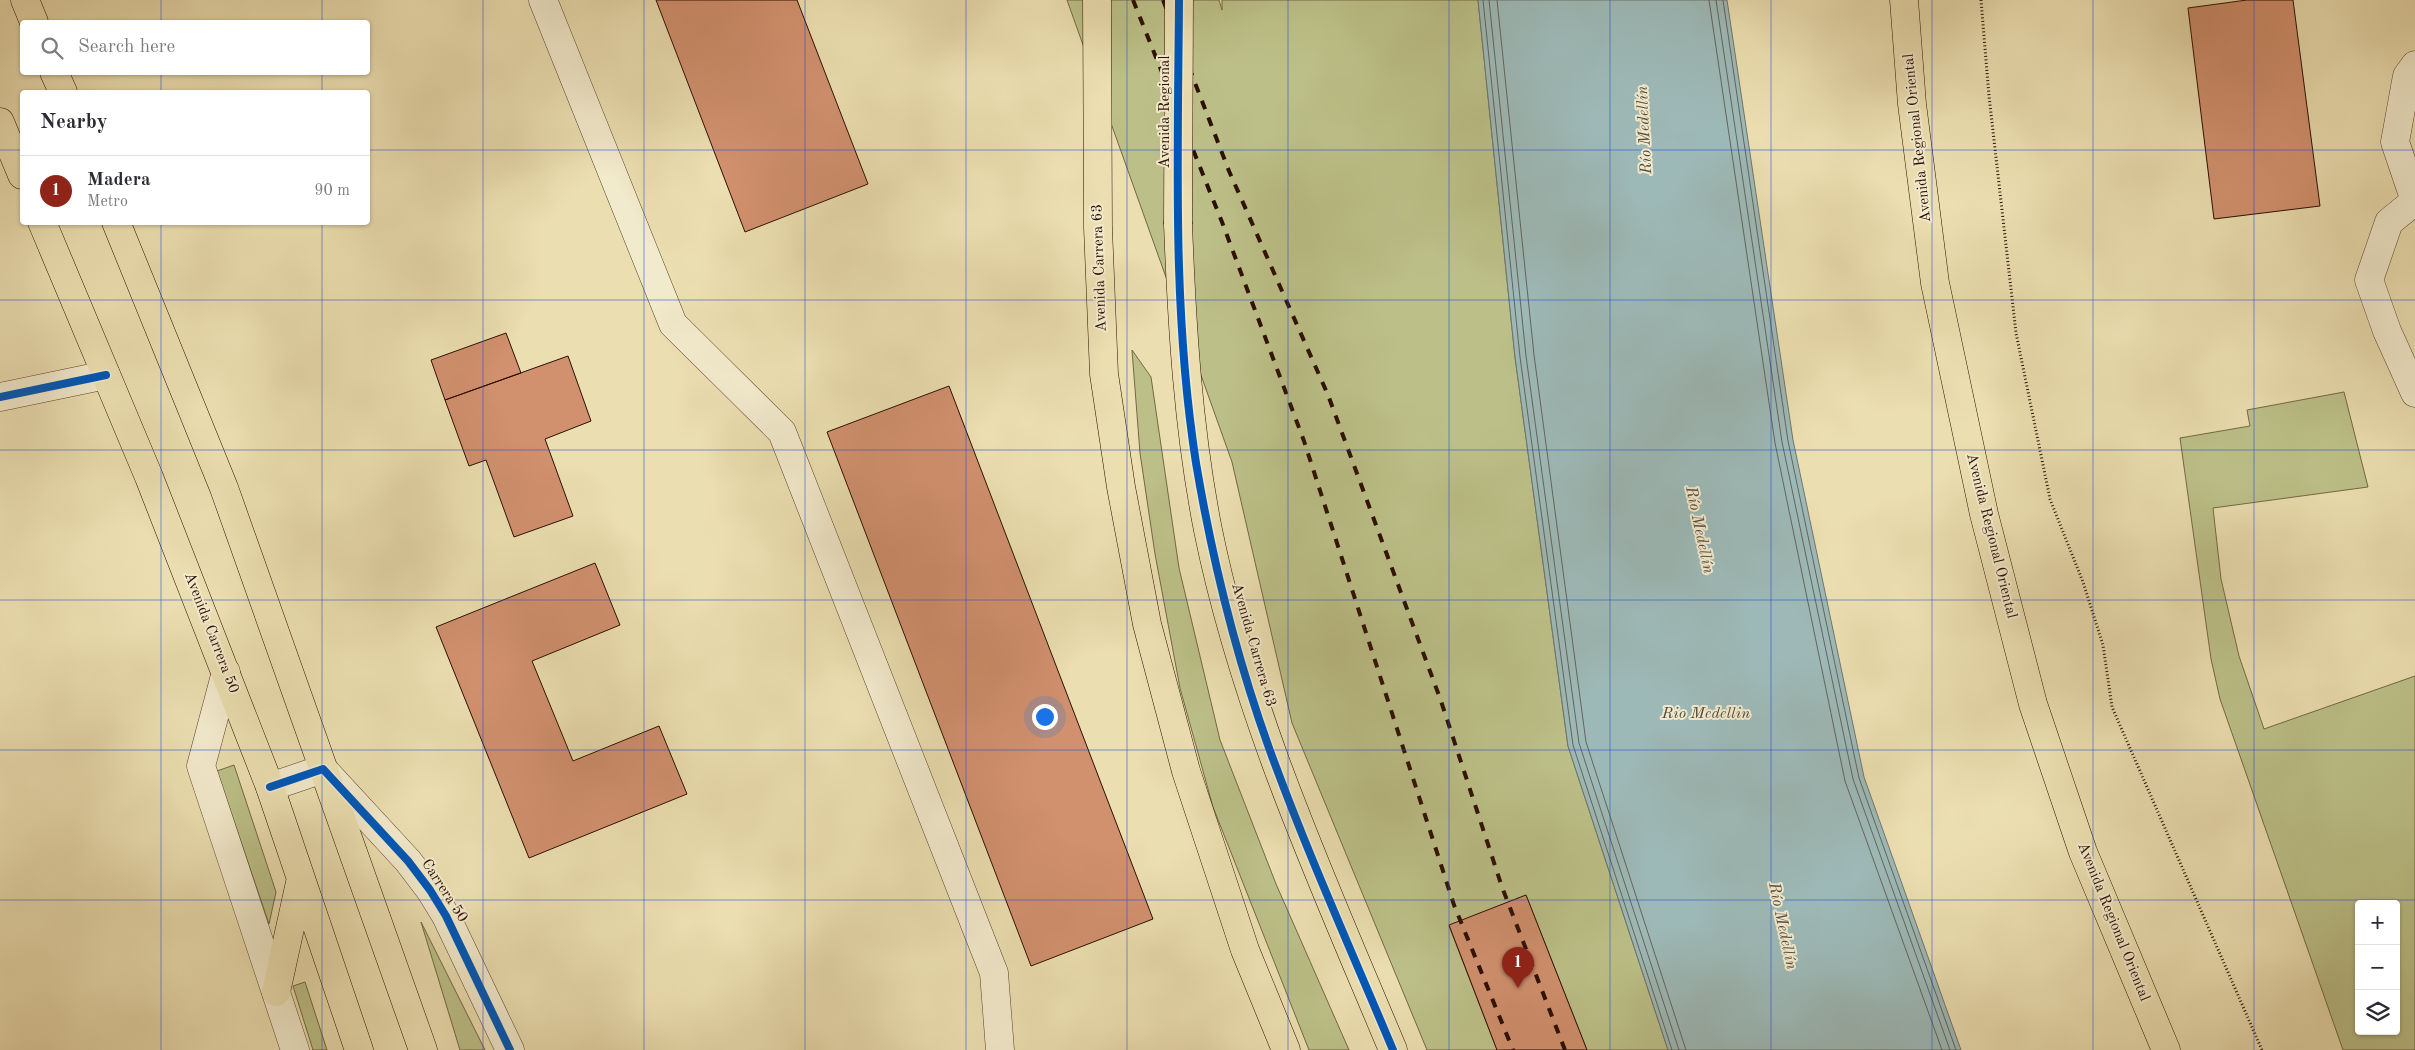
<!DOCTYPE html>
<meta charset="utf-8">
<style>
:root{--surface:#fff;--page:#f2f2f3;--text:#2b2b33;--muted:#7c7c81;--line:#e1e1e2;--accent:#8f2418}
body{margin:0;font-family:"Old Standard TT",serif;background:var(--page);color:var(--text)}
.controls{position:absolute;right:15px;bottom:15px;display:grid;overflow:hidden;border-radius:5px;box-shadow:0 1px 4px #0004}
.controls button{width:45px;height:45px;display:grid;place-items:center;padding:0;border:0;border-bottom:1px solid var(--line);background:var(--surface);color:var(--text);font:25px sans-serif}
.you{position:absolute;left:1044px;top:716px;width:18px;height:18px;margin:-12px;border:4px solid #fff;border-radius:50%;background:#1a73e8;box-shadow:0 0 0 8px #1a73e833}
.badge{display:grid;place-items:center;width:32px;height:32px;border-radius:50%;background:var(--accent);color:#fff;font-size:16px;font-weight:700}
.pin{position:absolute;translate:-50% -41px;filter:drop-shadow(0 1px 2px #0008)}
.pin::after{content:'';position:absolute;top:26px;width:18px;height:15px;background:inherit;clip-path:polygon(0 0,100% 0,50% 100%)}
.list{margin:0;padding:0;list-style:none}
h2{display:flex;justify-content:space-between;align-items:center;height:65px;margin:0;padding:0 20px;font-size:21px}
h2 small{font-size:16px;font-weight:400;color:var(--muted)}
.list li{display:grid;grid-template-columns:32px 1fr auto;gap:15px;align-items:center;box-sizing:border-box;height:70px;padding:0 20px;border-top:1px solid var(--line)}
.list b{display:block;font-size:19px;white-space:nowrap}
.list p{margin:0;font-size:16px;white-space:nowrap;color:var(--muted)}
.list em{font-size:16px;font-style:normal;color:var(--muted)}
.icon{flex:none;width:28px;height:28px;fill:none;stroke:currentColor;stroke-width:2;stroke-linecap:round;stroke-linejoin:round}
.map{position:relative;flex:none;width:2415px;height:1050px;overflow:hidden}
.search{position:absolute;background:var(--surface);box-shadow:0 1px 4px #0004;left:20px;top:20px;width:350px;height:55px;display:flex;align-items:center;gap:12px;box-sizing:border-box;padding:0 18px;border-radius:5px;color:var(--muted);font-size:19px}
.panel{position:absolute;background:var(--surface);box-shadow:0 1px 4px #0004;left:20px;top:90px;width:350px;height:135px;border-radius:5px}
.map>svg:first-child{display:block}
.green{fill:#bcc088;stroke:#746744;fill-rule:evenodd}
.water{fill:#9db9b7;stroke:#70756e}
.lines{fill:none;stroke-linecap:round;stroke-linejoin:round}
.shore{stroke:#64645c;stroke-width:1}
.building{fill:#d1906e;stroke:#2c0e00}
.minor-casing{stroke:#5c422c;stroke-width:29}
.major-casing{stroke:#2c0e00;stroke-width:29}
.highway-casing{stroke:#2c0e00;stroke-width:29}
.path{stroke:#2c0e00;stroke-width:3;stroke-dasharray:1 2.5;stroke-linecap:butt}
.minor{stroke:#f2eacc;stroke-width:28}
.major{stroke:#ebdeb0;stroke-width:28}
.highway{stroke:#ebdeb0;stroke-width:28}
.rail{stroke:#2c0e00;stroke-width:4;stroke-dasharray:9 9;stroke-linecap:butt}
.highway-bridge-casing{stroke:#2c0e00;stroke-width:29;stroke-linecap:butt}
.highway-bridge{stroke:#ebdeb0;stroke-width:28}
.cycleway-casing{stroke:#f2eacc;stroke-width:11}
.cycleway{stroke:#0057b8;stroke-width:8}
.grid{fill:none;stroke:#1d4ed8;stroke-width:1;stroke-opacity:0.55}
.labels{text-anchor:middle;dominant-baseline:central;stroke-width:4;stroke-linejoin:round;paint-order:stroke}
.street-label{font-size:15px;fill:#2c0e00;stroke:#f2eacc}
.water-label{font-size:16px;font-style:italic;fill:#544a40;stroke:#f2eacc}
</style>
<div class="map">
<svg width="2415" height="1050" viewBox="0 0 2415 1050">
<rect width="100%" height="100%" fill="#ebdeb0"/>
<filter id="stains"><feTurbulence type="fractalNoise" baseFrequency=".004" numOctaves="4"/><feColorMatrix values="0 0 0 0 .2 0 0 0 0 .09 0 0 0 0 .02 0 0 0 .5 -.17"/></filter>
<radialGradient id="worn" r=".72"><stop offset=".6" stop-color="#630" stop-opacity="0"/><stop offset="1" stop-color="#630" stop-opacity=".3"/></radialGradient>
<!-- green -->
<path class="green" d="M1067,0H1219L1222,10V0H1478L1515,357L1568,746L1668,1050H1587L1526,895L1449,926L1497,1050H1427L1292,723L1232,462Z
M1132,350L1151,377L1179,568L1220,740L1276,884L1349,1050H1309L1213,807L1180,688L1155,554L1140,453Z
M2344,392L2368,487L2213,508L2221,579L2239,656L2264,729L2415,676V1050H2343L2220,699L2211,659L2180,438L2250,426L2247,410ZM2359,904H2396V1031H2359Z
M234,765L276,892L269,924L217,771Z
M421,922L485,1050H460Z
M305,982L327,1050H313L293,986Z"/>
<!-- water -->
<path class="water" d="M1478,0H1727L1793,440L1864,777L1961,1050H1668L1568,746L1515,357Z"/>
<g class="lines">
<!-- shore -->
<path class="shore" d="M1483,0L1520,357L1573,745L1672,1050
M1489,0L1526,356L1579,743L1679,1050
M1497,0L1534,355L1586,742L1686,1050
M1709,0L1775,443L1845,781L1942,1050
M1716,0L1782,442L1853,779L1950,1050
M1723,0L1788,441L1859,778L1956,1050"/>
</g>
<!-- building -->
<path class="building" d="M656,0H797L868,184L745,232Z
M2247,0H2293L2320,206L2214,219L2188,8Z
M506,333L521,373L445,400L431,360Z
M568,356L591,421L545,439L573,516L514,537L486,460L469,466L445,400Z
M949,386L1153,919L1031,966L827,432Z
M595,563L620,625L532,661L573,761L659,726L687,794L529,858L436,627Z
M1526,895L1587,1050H1497L1449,925Z"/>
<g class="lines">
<defs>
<path id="minor" d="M543,0L673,324L782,432L994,973L1000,1050
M2415,65L2407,76L2395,142L2415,201L2389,222L2369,280L2387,331L2415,393
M0,397L106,375
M226,672L201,766L295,1050
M270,787L323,769L408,861L430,890L446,916L510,1050"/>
<path id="major" d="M25,0L34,22
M1904,0L1912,104L1935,283L1984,514L2033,704L2083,852L2166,1050
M54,72L63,92
M0,122L22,175
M42,222L149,477L270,787L359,1050
M116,222L224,488L423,1050
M276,992L301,878"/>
<path id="highway" d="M1097,0L1098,228L1104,374L1121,487L1147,624L1186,771L1245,950L1286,1050
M1178,224C1182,327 1188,429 1208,530C1245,712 1322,880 1393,1050"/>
</defs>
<!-- minor casing -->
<use href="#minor" class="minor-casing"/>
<!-- major casing -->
<use href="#major" class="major-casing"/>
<!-- highway casing -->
<use href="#highway" class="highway-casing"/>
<!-- path -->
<path class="path" d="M1981,0L1989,96L2016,333L2050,499L2083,582L2103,645L2112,707L2262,1050"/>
<!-- minor -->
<use href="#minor" class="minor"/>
<!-- major -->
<use href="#major" class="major"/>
<!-- highway -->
<use href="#highway" class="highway"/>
<!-- rail -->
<path class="rail" d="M1133,0L1222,222L1304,441L1454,905L1513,1050
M1163,0L1229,171L1328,395L1441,701L1502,887L1565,1050"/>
<defs>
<path id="highway-bridge" d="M1178,224L1179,0"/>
</defs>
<!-- highway-bridge casing -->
<use href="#highway-bridge" class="highway-bridge-casing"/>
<!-- highway-bridge -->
<use href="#highway-bridge" class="highway-bridge"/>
<defs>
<path id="cycleway" d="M1179,0C1178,154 1172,310 1196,463C1212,558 1236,656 1269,748C1306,850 1351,950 1393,1050
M0,397L106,375
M270,787L323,769L408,861L430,890L446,916L510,1050"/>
</defs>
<!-- cycleway casing -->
<use href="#cycleway" class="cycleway-casing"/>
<!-- cycleway -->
<use href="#cycleway" class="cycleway"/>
</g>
<!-- grid -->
<path class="grid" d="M161,0V22M322,0V22M483,0V1050M644,0V1050M805,0V1050M966,0V1050M1127,0V1050M1288,0V1050M1449,0V1050M1610,0V1050M1771,0V1050M1932,0V1050M2093,0V1050M2254,0V1050M161,72V92M322,72V92M0,150H22M368,150H2415M161,222V1050M322,222V1050M0,300H2415M0,450H2415M0,600H2415M0,750H2415M0,900H2415"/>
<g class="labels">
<!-- street labels -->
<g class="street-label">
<text transform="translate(1165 112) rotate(-90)">Avenida Regional</text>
<text transform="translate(1918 138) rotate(-96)">Avenida Regional Oriental</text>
<text transform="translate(1100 268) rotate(-92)">Avenida Carrera 63</text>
<text transform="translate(1991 536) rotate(76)">Avenida Regional Oriental</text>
<text transform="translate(211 633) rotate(69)">Avenida Carrera 50</text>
<text transform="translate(1253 645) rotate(74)">Avenida Carrera 63</text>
<text transform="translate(444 891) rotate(57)">Carrera 50</text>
<text transform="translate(2113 922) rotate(68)">Avenida Regional Oriental</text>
</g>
<!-- water labels -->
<g class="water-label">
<text transform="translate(1645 130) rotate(-93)">Río Medellín</text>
<text transform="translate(1699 530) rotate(78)">Río Medellín</text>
<text x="1706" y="714">Rio Medellin</text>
<text transform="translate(1782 926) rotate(78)">Río Medellín</text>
</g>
</g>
<rect width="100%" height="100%" filter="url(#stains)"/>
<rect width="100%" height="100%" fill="url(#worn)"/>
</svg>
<div class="controls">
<button>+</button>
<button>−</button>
<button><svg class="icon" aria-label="layers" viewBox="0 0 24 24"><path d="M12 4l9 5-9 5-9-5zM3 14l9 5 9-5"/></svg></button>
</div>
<div class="you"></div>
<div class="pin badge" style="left:1518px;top:988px">1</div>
<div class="search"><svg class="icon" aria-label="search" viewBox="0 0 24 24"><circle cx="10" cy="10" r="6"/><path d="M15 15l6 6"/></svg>Search here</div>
<section class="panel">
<h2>Nearby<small></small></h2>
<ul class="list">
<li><span class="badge">1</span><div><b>Madera</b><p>Metro</p></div><em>90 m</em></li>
</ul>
</section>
</div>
